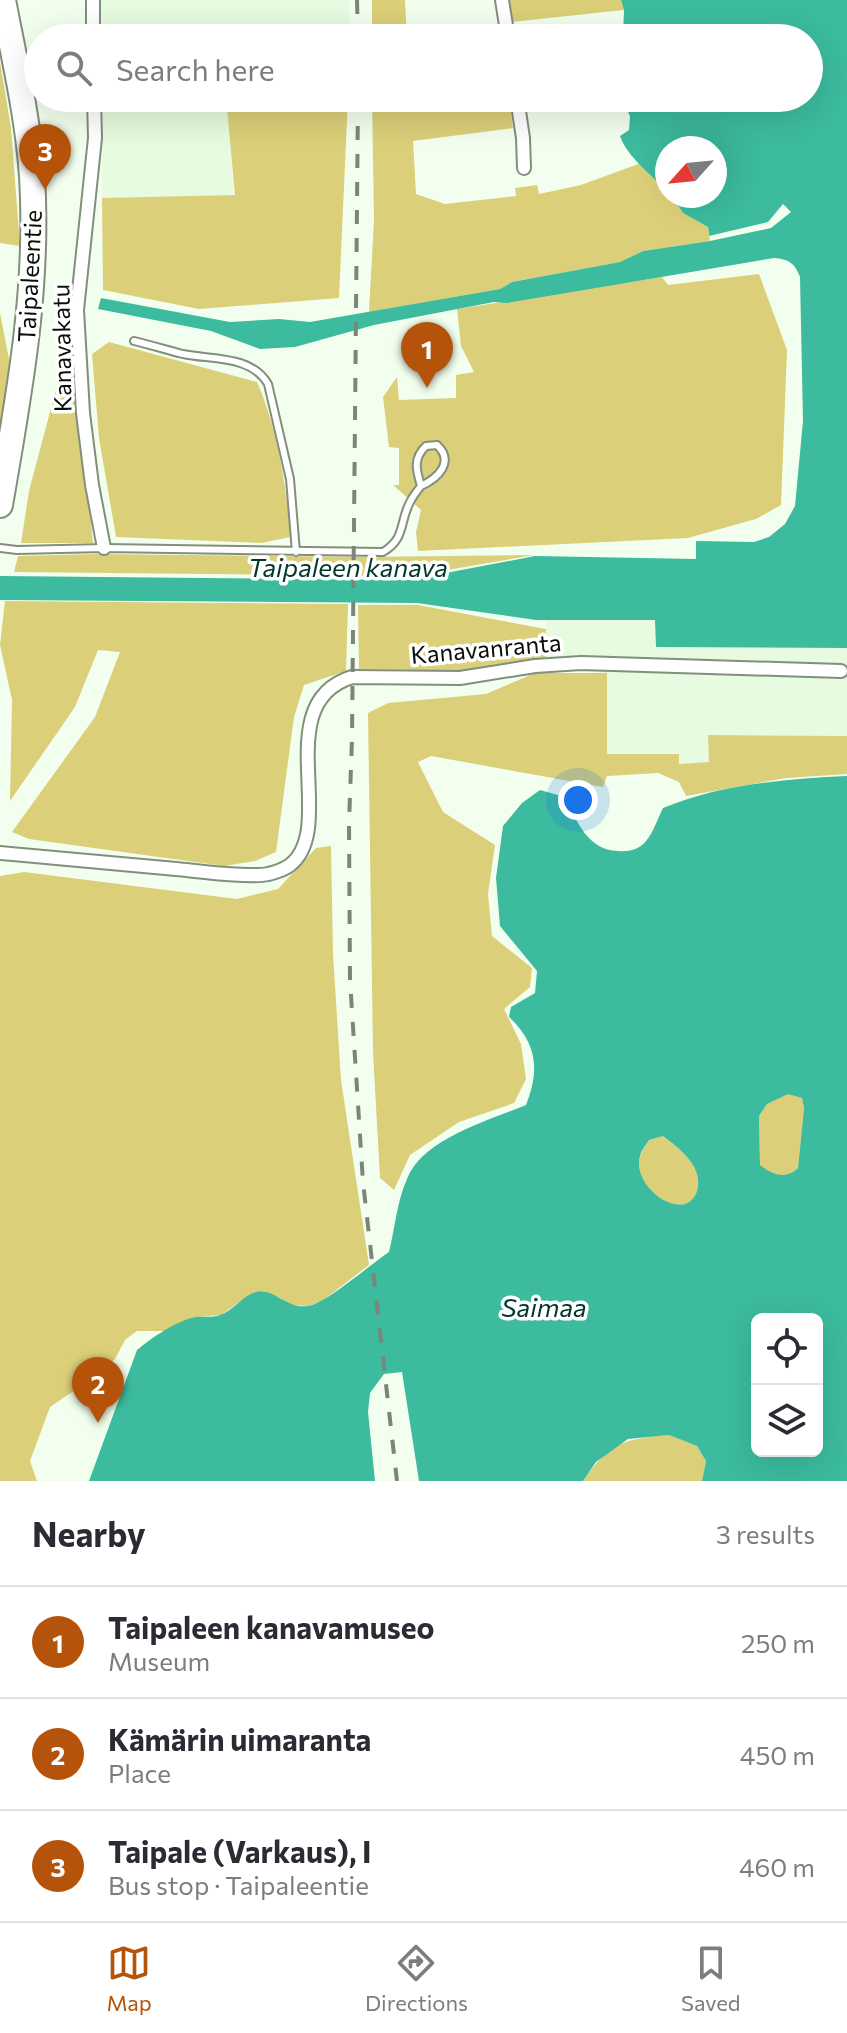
<!DOCTYPE html>
<meta charset="utf-8">
<style>
:root{--surface:#fff;--page:#f2f2f3;--text:#2b2b33;--muted:#7c7c81;--line:#e1e1e2;--accent:#b45309}
body{margin:0;font-family:Commissioner,sans-serif;background:var(--page);color:var(--text)}
.controls{position:absolute;right:24px;bottom:24px;display:grid;overflow:hidden;border-radius:12px;box-shadow:0 8px 32px #0002}
.controls button{width:72px;height:72px;display:grid;place-items:center;padding:0;border:0;border-bottom:2px solid var(--line);background:var(--surface);color:var(--text);font:40px sans-serif}
.compass{position:absolute;left:655px;top:136px;width:72px;height:72px;border-radius:50%;background:var(--surface);box-shadow:0 8px 32px #0002;rotate:243deg}
.you{position:absolute;left:578px;top:800px;width:28px;height:28px;margin:-20px;border:6px solid #fff;border-radius:50%;background:#1a73e8;box-shadow:0 0 0 12px #1a73e833}
.badge{display:grid;place-items:center;width:52px;height:52px;border-radius:50%;background:var(--accent);color:#fff;font-size:26px;font-weight:700}
.pin{position:absolute;translate:-50% -66px;filter:drop-shadow(0 2px 4px #0008)}
.pin::after{content:'';position:absolute;top:42px;width:28px;height:24px;background:inherit;clip-path:polygon(0 0,100% 0,50% 100%)}
.list{margin:0;padding:0;list-style:none}
h2{display:flex;justify-content:space-between;align-items:center;height:104px;margin:0;padding:0 32px;font-size:34px}
h2 small{font-size:26px;font-weight:400;color:var(--muted)}
.list li{display:grid;grid-template-columns:52px 1fr auto;gap:24px;align-items:center;box-sizing:border-box;height:112px;padding:0 32px;border-top:2px solid var(--line)}
.list b{display:block;font-size:30px;white-space:nowrap}
.list p{margin:0;font-size:26px;white-space:nowrap;color:var(--muted)}
.list em{font-size:26px;font-style:normal;color:var(--muted)}
.icon{flex:none;width:44px;height:44px;fill:none;stroke:currentColor;stroke-width:2;stroke-linecap:round;stroke-linejoin:round}
.map{position:relative;flex:none;width:847px;height:1481px;overflow:hidden}
.search{position:absolute;background:var(--surface);box-shadow:0 8px 32px #0002;left:24px;right:24px;top:24px;height:88px;display:flex;align-items:center;gap:20px;box-sizing:border-box;padding:0 28px;border-radius:44px;color:var(--muted);font-size:30px}
.sheet{height:440px;background:var(--surface)}
nav{display:flex;justify-content:space-around;align-items:center;box-sizing:border-box;height:112px;border-top:2px solid var(--line);background:var(--surface);font-size:22px;color:var(--muted)}
nav a{display:grid;justify-items:center;gap:4px}
nav .on{color:var(--accent)}
.map>svg:first-child{display:block}
.built{fill:#e6fbdf}
.green{fill:#dbcf79}
.water{fill:#3cbb9e;fill-rule:evenodd}
.pier{fill:#f2ffee}
.lines{fill:none;stroke-linecap:round;stroke-linejoin:round}
.lane-casing{stroke:#818f7c;stroke-width:10}
.street-casing{stroke:#818f7c;stroke-width:16}
.highway-casing{stroke:#818f7c;stroke-width:28}
.lane{stroke:#fff;stroke-width:6}
.street{stroke:#fff;stroke-width:12}
.highway{stroke:#fff;stroke-width:24}
.rail{stroke:#7c857a;stroke-width:4;stroke-dasharray:14 14;stroke-linecap:butt}
.labels{text-anchor:middle;dominant-baseline:central;stroke-width:7;stroke-linejoin:round;paint-order:stroke}
.street-label{font-size:24px;fill:#090e08;stroke:#fff}
.water-label{font-size:26px;font-style:italic;fill:#00382c;stroke:#fff}
</style>
<div class="map">
<svg width="847" height="1481" viewBox="0 0 847 1481">
<rect width="100%" height="100%" fill="#f2ffee"/>
<!-- built -->
<path class="built" d="M101,0H349L350,34L273,38H103Z
M103,98H226L234,195L102,198Z
M546,620H655L656,646L847,648V736L708,735L710,762L679,764L678,754H607V673L546,668Z"/>
<!-- green -->
<path class="green" d="M372,0H405L407,38H372Z
M507,0H621L624,10L511,22Z
M0,62L11,128L20,246L0,243Z
M226,98H348L339,298L199,309L103,290L102,198L235,195Z
M372,98H509L513,128L413,141L416,194L445,204L516,196L515,188L537,185L539,194L581,185L641,163L667,191V196L675,199L683,213L708,227L710,241L643,251L620,262L512,282L500,289L369,312L374,220Z
M759,274L787,350L781,505L756,519L688,538L418,551L416,532L421,510L393,485H399V448L389,447L383,397L397,377L399,400L456,398V375L474,372L461,346L457,309L662,277L668,285Z
M0,313L12,374L0,456Z
M71,333L93,543H21L29,491Z
M109,342L257,382C276,424 288,491 290,537L262,543L116,537L99,438L92,354Z
M95,554L363,557L534,555L412,576L14,572L18,556Z
M5,601L348,604L346,671L304,685L294,717L276,852L255,861L224,866L29,839L12,832L95,717L120,652L98,650L75,707L10,801L12,700L0,645Z
M358,605H418L546,629V657L475,671L359,669Z
M535,673H607V754H679V764L709,762L708,735L847,736V774L786,778L686,796L679,782L658,773L607,776L603,787L431,756L418,762L443,812L495,845L488,894L492,936L532,968L530,987L504,1009L521,1044L526,1079L514,1103L459,1122L410,1155L394,1190L380,1178L373,1052L368,713L388,703L486,694Z
M331,846L333,954L341,1080L369,1265L322,1301L308,1306L289,1305L279,1297L249,1295L221,1315L197,1317L167,1331H137L125,1340L115,1359L94,1377L50,1407L30,1461L37,1481H0V876L24,872L237,899L278,889L316,848Z
M788,1093L802,1098L804,1108L798,1168C785,1180 772,1175 760,1166L759,1116L767,1104Z
M663,1136C680,1149 704,1167 697,1191C695,1197 691,1202 685,1204C661,1209 633,1179 640,1156C642,1151 646,1145 649,1140Z
M669,1435L697,1446L706,1461L702,1481H583C610,1442 624,1439 669,1435Z"/>
<!-- water -->
<path class="water" d="M621,0H847V648L656,647L655,620H536L417,603L0,600V576L409,580L535,556L696,559V541L754,542L769,537L785,524L795,506L803,421L800,277C795,263 788,259 774,258L507,303L494,302L374,325L295,347L260,349L211,331L98,309L101,298L230,322L279,319L310,322L500,289L512,282L620,262L643,251L710,241L708,227L683,213L672,196H715V148H667V191C650,173 628,158 620,136L629,130L630,116L624,104L628,98H809V38H623L624,10Z
M847,776V1481H702L706,1461L697,1446L669,1435L628,1439L596,1462L583,1481H419L402,1372L384,1374L370,1393L368,1412L375,1481H89L137,1350C152,1338 175,1321 196,1317C203,1316 212,1318 220,1315C233,1311 243,1295 256,1292C276,1288 285,1309 308,1306C325,1304 371,1264 389,1252C395,1228 397,1201 407,1179C422,1139 490,1120 526,1105C540,1070 537,1043 509,1017L511,1007L535,993L537,971L500,926L496,878L503,826L522,803L540,790L565,797C577,821 587,850 618,851C628,852 639,850 646,841C653,833 658,818 663,808C719,784 786,779 847,776ZM788,1094L802,1098L804,1108L798,1168C785,1180 772,1175 760,1165L759,1116L767,1104ZM663,1136C680,1149 704,1167 697,1191C695,1197 691,1202 685,1204C662,1209 633,1179 640,1156C641,1151 646,1145 649,1140ZM757,1319H817V1451H757Z"/>
<!-- pier -->
<path class="pier" d="M783,204L791,212L771,228L710,241L709,236L768,222Z"/>
<g class="lines">
<defs>
<path id="lane" d="M134,341C151,345 167,350 183,354C212,360 251,355 268,384L290,479L296,552
M0,548L17,550L104,548L383,552C406,538 399,523 410,502C413,496 417,491 421,486C416,470 413,458 426,446L437,445C455,462 438,478 421,486"/>
<path id="street" d="M93,0V38
M502,0L508,38
M94,98L95,138L77,310L83,413L92,485L104,548
M517,98L523,138L524,168
M0,853C59,858 118,864 176,869C198,871 248,878 268,874C274,873 285,869 290,865C339,827 268,703 352,677L460,678L535,666L581,663L841,671"/>
<path id="highway" d="M0,505C19,395 39,288 32,176C28,117 14,58 3,0"/>
</defs>
<!-- lane casing -->
<use href="#lane" class="lane-casing"/>
<!-- street casing -->
<use href="#street" class="street-casing"/>
<!-- highway casing -->
<use href="#highway" class="highway-casing"/>
<!-- lane -->
<use href="#lane" class="lane"/>
<!-- street -->
<use href="#street" class="street"/>
<!-- highway -->
<use href="#highway" class="highway"/>
<!-- rail -->
<path class="rail" d="M357,0L358,38
M358,98L352,739L349,823L350,980L363,1182L397,1481"/>
</g>
<g class="labels">
<!-- street labels -->
<g class="street-label">
<text transform="translate(29 276) rotate(-87)">Taipaleentie</text>
<text transform="translate(61 348) rotate(-91)">Kanavakatu</text>
<text transform="translate(486 648) rotate(-5)">Kanavanranta</text>
</g>
<!-- water labels -->
<g class="water-label">
<text x="348" y="566">Taipaleen kanava</text>
<text x="544" y="1306">Saimaa</text>
</g>
</g>
</svg>
<div class="controls">
<button><svg class="icon" aria-label="locate" viewBox="0 0 24 24"><circle cx="12" cy="12" r="6"/><path d="M12 2v4M12 18v4M2 12h4M18 12h4"/></svg></button>
<button><svg class="icon" aria-label="layers" viewBox="0 0 24 24"><path d="M12 4l9 5-9 5-9-5zM3 14l9 5 9-5"/></svg></button>
</div>
<svg class="compass" viewBox="-18 -18 36 36"><path d="M0-13l5 13h-10z" fill="#e53935"/><path d="M0 13l5-13h-10z" fill="#7c7c81"/></svg>
<div class="you"></div>
<div class="pin badge" style="left:427px;top:388px">1</div>
<div class="pin badge" style="left:98px;top:1423px">2</div>
<div class="pin badge" style="left:45px;top:190px">3</div>
<div class="search"><svg class="icon" aria-label="search" viewBox="0 0 24 24"><circle cx="10" cy="10" r="6"/><path d="M15 15l6 6"/></svg>Search here</div>
</div>
<section class="sheet">
<h2>Nearby<small>3 results</small></h2>
<ul class="list">
<li><span class="badge">1</span><div><b>Taipaleen kanavamuseo</b><p>Museum</p></div><em>250 m</em></li>
<li><span class="badge">2</span><div><b>Kämärin uimaranta</b><p>Place</p></div><em>450 m</em></li>
<li><span class="badge">3</span><div><b>Taipale (Varkaus), I</b><p>Bus stop · Taipaleentie</p></div><em>460 m</em></li>
</ul>
</section>
<nav>
<a class="on"><svg class="icon" aria-label="map" viewBox="0 0 24 24"><path d="M3 6l6-2 6 2 6-2v14l-6 2-6-2-6 2zM9 4v14M15 6v14"/></svg>Map</a>
<a><svg class="icon" aria-label="directions" viewBox="0 0 24 24"><path d="M12 3l9 9-9 9-9-9zM9 14v-3h6M13 9l2 2-2 2"/></svg>Directions</a>
<a><svg class="icon" aria-label="saved" viewBox="0 0 24 24"><path d="M7 4h10v16l-5-4-5 4z"/></svg>Saved</a>
</nav>
